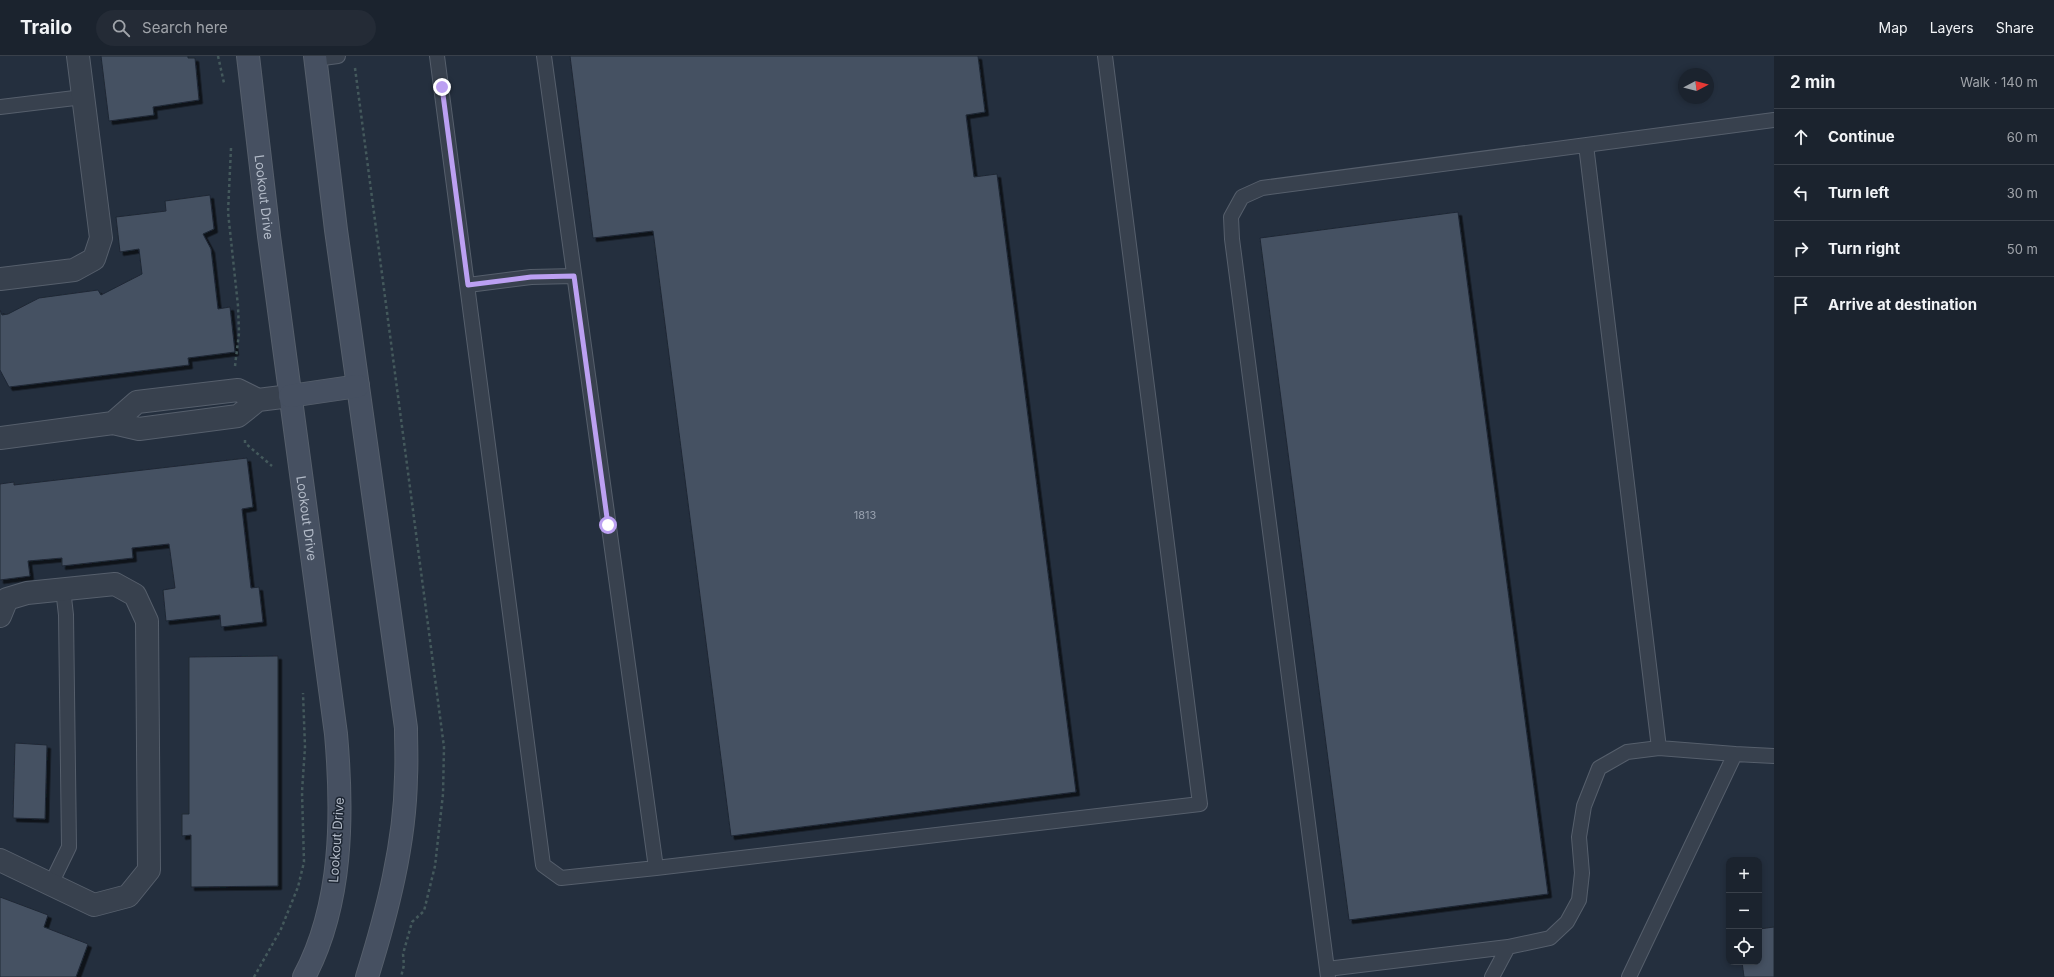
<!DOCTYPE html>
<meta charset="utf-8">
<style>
:root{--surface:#1b232e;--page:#242b36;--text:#f1f3f6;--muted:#a0a4aa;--line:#39404a}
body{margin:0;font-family:Inter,sans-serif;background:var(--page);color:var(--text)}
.controls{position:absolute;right:12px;bottom:12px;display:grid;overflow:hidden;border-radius:8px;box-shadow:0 2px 6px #0003}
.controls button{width:36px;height:36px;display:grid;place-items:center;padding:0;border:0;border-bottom:1px solid var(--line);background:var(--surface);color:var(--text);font:20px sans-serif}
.compass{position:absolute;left:1678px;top:12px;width:36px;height:36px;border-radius:50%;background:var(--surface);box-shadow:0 2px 6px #0003;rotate:83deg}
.stop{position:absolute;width:12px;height:12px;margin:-9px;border:3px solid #bca0f2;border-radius:50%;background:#fff}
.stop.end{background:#bca0f2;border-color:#fff;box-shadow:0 1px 4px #0008}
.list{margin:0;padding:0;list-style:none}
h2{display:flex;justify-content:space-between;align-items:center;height:52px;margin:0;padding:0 16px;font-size:17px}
h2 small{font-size:13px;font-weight:400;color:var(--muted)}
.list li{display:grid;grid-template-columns:26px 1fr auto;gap:12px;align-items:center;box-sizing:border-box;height:56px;padding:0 16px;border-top:1px solid var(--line)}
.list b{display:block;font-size:15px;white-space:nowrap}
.list em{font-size:13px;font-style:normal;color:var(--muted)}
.icon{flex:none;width:22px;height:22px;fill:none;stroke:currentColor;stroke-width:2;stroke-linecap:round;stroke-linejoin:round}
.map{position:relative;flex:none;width:1774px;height:921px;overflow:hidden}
header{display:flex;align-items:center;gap:24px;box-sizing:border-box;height:56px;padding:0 20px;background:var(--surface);border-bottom:1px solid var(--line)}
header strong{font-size:19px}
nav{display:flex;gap:22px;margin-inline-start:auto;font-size:14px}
.search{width:280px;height:36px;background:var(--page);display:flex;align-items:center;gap:10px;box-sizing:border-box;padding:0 14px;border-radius:22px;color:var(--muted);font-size:15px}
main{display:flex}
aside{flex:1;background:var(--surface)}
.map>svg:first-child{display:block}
.building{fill:#455162;stroke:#1f2835;filter:url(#shadow)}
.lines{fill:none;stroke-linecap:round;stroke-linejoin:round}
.lane-casing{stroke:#565f6c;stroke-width:16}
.street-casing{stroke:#565f6c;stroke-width:24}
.secondary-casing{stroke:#565f6c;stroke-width:24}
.path{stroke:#44595c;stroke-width:2.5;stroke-dasharray:3 3;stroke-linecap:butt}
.lane{stroke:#38414e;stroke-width:14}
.street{stroke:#38414e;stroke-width:22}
.secondary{stroke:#465061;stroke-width:22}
.route{stroke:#bca0f2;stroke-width:5}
.labels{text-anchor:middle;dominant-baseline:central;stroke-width:3;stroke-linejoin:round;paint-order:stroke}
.number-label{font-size:11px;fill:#98a1af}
.street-label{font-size:13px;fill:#b4bcc9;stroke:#1d2633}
</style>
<header>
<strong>Trailo</strong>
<div class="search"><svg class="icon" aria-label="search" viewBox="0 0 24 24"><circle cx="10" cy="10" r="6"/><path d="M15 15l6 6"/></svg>Search here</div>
<nav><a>Map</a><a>Layers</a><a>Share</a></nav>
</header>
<main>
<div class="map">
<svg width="1774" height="921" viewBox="0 0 1774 921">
<defs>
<filter id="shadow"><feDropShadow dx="3.5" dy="3.5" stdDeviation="0" flood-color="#0009"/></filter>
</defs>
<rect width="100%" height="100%" fill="#242f3e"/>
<!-- building -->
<path class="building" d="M101,0H188V2H195L199,44L153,51L154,59L109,65Z
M570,0H978L985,56L966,59L974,121L997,118L1076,736L731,780L653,175L593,182Z
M210,139L214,173L203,178L211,193L218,253L230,251L235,296L188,302L189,309L9,331L0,314V254L2,259L8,258L39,242L98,234L101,239L142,218L139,193L120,196L116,161L166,155L165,145Z
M1458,156L1548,838L1349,864L1260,182Z
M247,402L253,451L242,453L251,532L259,531L263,566L221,571L220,559L166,565L163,534L175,532L169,488L132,492L133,502L62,510V502L28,505L30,520L0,524V428L14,426V429Z
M278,600V830L191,831V779L182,780V758H189V601Z
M15,687L47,689L45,763L13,762Z
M0,841L48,859L44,871L88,888L76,921H0Z
M1774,871V921H1744L1742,906H1759V873Z"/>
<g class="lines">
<defs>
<path id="lane" d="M437,0L543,809L561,822L656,812
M544,0L656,812L1200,748L1105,0
M315,3L338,0
M0,51L83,41
M1586,89L1659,692
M468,229L531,221L574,220
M1735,698L1774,700
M51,828L69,791L66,559L63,533
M1327,913L1508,891
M1328,921L1232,183L1231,161L1242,141L1262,132L1774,64
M1492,921L1508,891L1550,882L1567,866L1579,844L1582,817L1579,781L1584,750L1599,712L1627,696L1659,692L1735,698L1629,921"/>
<path id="street" d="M0,223L74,214L94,203L101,182L78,0
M113,367L137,346L238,334L258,344
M0,382L113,367L139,373L238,360L258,344L290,340
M0,560L7,543L27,537L115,528L135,539L147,565L149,814L128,840L94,849L0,804"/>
<g id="secondary">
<path id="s1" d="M248,0L269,180L336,678C343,758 343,848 304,921"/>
<path d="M315,0L336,174L406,672C406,688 407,704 406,721C405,788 387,857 367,921"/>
<path d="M290,340L358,330"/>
</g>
</defs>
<!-- lane casing -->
<use href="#lane" class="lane-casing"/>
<!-- street casing -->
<use href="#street" class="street-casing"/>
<!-- secondary casing -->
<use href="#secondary" class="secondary-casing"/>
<!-- path -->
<path class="path" d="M218,0L224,27
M355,12L444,691L443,738L435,810L424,855L412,866L403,898L404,909L401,921
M231,92L228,156L238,250L239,277L235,310
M245,384V387L272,410
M254,921L281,873L298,831L304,806L302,736L305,691L303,637"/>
<!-- lane -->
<use href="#lane" class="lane"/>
<!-- street -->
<use href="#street" class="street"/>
<!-- secondary -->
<use href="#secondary" class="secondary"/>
</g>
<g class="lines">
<!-- route -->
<path class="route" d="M442,31L468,229L531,221L574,220L608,469"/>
</g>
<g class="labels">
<!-- number labels -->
<g class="number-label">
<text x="865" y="459">1813</text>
</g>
<!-- street labels -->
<g class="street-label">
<text stroke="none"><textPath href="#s1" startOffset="142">Lookout Drive</textPath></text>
<text stroke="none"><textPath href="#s1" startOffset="466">Lookout Drive</textPath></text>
<text transform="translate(336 784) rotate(-86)">Lookout Drive</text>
</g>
</g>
</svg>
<div class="controls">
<button>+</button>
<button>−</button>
<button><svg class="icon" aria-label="locate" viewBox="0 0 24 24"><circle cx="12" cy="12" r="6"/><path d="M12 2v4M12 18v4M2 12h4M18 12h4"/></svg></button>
</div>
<svg class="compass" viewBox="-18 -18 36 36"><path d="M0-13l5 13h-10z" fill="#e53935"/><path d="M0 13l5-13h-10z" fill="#a0a4aa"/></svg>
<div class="stop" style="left:608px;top:469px"></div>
<div class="stop end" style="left:442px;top:31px"></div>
</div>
<aside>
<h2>2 min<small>Walk · 140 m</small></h2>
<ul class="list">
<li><svg class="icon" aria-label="ahead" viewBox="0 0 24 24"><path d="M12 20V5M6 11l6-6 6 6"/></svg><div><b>Continue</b></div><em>60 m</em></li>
<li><svg class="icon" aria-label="left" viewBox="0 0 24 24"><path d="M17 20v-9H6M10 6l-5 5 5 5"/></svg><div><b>Turn left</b></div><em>30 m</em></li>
<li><svg class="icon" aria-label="right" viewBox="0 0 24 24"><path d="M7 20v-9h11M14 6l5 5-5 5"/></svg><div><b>Turn right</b></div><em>50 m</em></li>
<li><svg class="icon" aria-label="arrive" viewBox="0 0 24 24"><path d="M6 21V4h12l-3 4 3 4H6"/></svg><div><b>Arrive at destination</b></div></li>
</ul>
</aside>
</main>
